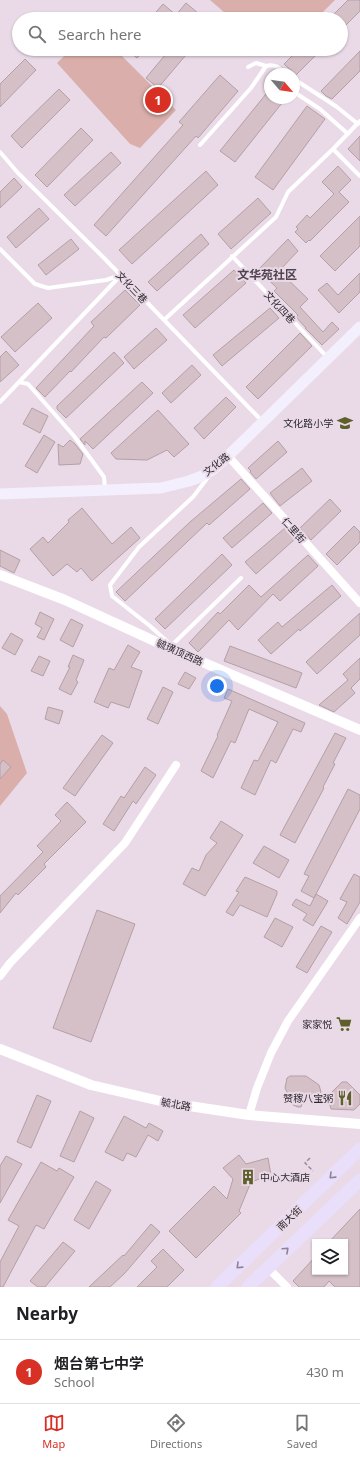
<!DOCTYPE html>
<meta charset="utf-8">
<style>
:root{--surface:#fff;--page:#f2f2f2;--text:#202124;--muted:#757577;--line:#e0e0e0;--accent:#d93025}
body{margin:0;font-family:"Noto Sans","Noto Sans SC",sans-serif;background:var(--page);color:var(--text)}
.controls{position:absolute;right:12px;bottom:12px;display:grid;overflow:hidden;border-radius:0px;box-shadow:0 1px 3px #0004}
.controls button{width:36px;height:36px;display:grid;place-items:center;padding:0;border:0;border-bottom:1px solid var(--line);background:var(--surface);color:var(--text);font:20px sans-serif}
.compass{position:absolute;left:264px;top:68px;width:36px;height:36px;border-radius:50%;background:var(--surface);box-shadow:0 1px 3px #0004;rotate:119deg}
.you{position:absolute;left:217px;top:686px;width:14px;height:14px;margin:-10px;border:3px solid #fff;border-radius:50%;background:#1a73e8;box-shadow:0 0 0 6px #1a73e833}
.badge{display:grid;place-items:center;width:26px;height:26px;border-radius:50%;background:var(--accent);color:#fff;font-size:13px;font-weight:700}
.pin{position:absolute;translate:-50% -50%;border:2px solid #fff;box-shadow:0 1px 4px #0006}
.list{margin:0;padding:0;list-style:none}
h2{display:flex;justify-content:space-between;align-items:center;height:52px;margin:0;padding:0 16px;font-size:17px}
h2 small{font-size:13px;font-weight:400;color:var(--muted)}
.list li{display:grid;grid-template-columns:26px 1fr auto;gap:12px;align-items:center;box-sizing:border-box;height:64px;padding:0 16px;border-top:1px solid var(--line)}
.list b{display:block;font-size:15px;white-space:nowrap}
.list p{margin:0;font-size:13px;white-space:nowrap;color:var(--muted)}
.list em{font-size:13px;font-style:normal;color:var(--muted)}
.icon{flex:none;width:22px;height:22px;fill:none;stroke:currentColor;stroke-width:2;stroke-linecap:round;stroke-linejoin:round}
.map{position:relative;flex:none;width:360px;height:1287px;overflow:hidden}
.search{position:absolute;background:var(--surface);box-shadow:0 1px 3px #0004;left:12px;right:12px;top:12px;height:44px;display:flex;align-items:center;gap:10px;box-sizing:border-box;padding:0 14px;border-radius:22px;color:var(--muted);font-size:15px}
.sheet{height:116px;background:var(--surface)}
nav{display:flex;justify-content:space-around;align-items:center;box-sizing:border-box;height:56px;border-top:1px solid var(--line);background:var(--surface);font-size:11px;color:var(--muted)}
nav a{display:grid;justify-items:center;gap:2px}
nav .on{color:var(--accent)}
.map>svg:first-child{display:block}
.green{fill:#daafab}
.building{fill:#d5c0c7;stroke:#b39fa5}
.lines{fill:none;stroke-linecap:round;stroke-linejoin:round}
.path{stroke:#978b95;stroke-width:1.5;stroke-dasharray:4 2;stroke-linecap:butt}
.service{stroke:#fff;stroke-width:4}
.minor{stroke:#fff;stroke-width:8}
.tertiary{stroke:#fff;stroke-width:10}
.secondary{stroke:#f4effd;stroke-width:11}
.primary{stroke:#e9dffb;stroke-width:13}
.oneway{stroke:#8c8494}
.labels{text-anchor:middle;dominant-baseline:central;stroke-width:4;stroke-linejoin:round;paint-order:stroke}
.street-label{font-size:10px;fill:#2e282e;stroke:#eadae8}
.poi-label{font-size:10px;fill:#2e282e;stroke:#eadae8;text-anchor:end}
.quarter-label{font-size:12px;font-weight:bold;fill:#514450;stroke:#eadae8}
</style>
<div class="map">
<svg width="360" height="1287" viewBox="0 0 360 1287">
<rect width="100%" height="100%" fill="#eadae8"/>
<!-- green -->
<path class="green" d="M210,0H335L316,19H232Z
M71,49H115L176,110L140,148L130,144L57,63Z
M267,49H285L278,56Z
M0,706L7,714L27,773L0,806Z"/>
<!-- building -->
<path class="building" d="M348,0H360V11L341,30V19H329Z
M186,3L205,19H150L163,4L176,15Z
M126,49H145L137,58Z
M170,49H191L158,88L146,78Z
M299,49H322L296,75L284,64Z
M360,51V71L332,99L326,96L321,91Z
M25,59L36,70L0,107V84Z
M220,75L238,91L198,138L196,136L106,236L94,225L183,125L179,122Z
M59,89L70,100L22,148L11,136Z
M270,89V98H286L235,162L220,151Z
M307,106L325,119L273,190L255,177Z
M81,128L93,140L47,187L35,175Z
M360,136V161L348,149Z
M111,152L121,163L75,206L64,195Z
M338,166L351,180L339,192L349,202L310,241L309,240L306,243L295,232L298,229L296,227L307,215L310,218L334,194L322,182Z
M206,171L218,185L132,264L119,250Z
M14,178L22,187L0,208V192Z
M258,198L271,213L231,249L218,234Z
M39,208L49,219L16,248L7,237Z
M360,216V246L335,271L320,256Z
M201,234L209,244L157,291L148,282Z
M71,239L79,249L46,275L38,265Z
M288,239L298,251L279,271L308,299L300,307L323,332L332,322L339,329L322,345L305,328H306L296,317L298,315L274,291L277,288L258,270Z
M234,270L246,283L195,328L183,315Z
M360,273V292L339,313L318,290L327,283L338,295Z
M125,290L140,305L106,338L104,337L71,372L70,371L45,397L36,388L94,326L91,322Z
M38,303L52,318L15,352L1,337Z
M270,308L279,318L222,366L213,355Z
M156,328L167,340L134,369L124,357Z
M300,333L312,346L258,399L246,387Z
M6,351L19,365L0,382V357Z
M114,352L124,363L66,418L57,409V406Z
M192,365L201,375L171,403L162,393Z
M142,382L153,393L93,449L85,441V445L80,439Z
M226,397L236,407L204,439L194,428Z
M32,408L48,416L40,433L23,424Z
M158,410L189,444L174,457L167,450L147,460L116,459L111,453Z
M44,435L55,442L37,473L25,466Z
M70,440L75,444L83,454L80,464L59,465L58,444L63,447Z
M278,441L287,452L256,479L250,472L251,471L248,468Z
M302,468L312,481L280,506L270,493Z
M241,479L250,489L209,525L207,523L125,601L116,592L190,522Z
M330,499L341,511L311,540L300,528Z
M263,503L272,513L232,548L223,538Z
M82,508L112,544L131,527L140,538L92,581L81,568L77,572L67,564L53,576L30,549L43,537L48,543L69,522L68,520Z
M354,526L360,532V542L337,565L326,554Z
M285,528L295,539L256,574L245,562Z
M0,550L20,560L14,573L0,566Z
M222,554L232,565L165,629L155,619Z
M308,555L318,566L280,601L273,594L238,630L229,620L198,652L189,643L218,612L220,614L249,585L261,597Z
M332,585L341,596L300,631L299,629L271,654L258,640L278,622L282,627Z
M40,612L54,619L44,640L37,637L42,628L35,624Z
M360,613V635L317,674L306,662Z
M71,619L83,625L73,647L60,640Z
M11,633L23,640L15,655L2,648Z
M128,645L140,652L131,667L142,671L129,708L111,702L108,708L94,702L109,668L114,670Z
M230,646L302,673L296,688L224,661Z
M73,655L84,660L76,680L78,682L71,695L59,689L70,667H68Z
M39,656L50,661L43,676L31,671Z
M360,658V679L351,688L355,693L334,712L319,705L348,680L343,674Z
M185,672L196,678L189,689L178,684Z
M163,687L173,692L158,724L147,719Z
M228,689L305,723L301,732L293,729L276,763L271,760L255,795L241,788L254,760L258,761L278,722L249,709L235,743L231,741L213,778L201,771L218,736L217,735L232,701L224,698Z
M48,707L63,711L59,724L45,719Z
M335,733L346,738L333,763L335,764L323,787L324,788L295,843L280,835Z
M102,735L113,743L75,796L63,788Z
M3,760L11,767L0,779V764Z
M145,767L156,775L136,804L133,801L114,831L103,824L121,796L124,798Z
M348,789L360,795V809L314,898L301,891L309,876L304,874Z
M67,802L86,822L44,864L46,867L18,895L16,893L0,913V896L43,852L37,846L61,821L55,815Z
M221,821L243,835L205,896L183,884L192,868L199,871L206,855L217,843L210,838Z
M264,846L289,860L279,878L253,863Z
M354,874L360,877V902L347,924L338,918L347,902L340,899Z
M245,877L277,891V894L267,917L240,905L233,916L226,912L239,892L236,891Z
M316,894L328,901L313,926L303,920L307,914L292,905L296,899L310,906Z
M97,910L135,924L91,1042L53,1028Z
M275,918L293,927L282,947L264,937Z
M321,926L332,932L307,973L296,967Z
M290,1076H306L319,1085L321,1092L317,1097L303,1101L301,1107H298L293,1105L285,1088L287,1078Z
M342,1082H347L360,1095V1104L354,1110L331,1109L329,1102L331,1093Z
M37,1095L51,1101L31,1148L17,1142Z
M80,1111L94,1118L74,1162L60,1156Z
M124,1116L146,1128L149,1123L163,1131L158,1141L148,1135L136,1157L127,1153L123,1161L105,1152Z
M239,1155L246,1164L268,1158L271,1175L251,1182L239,1211L241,1213L196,1258L169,1231L214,1186L227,1199L233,1179L223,1168Z
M6,1156L22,1164L0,1203V1166Z
M41,1162L57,1171L59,1168L74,1177L44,1229L36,1225L3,1287H0V1262L19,1226L8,1220Z
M96,1181L111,1190L89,1229L74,1220Z
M360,1209V1287H335L329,1281L324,1287H299L293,1281L315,1257V1272H345V1242H329Z
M151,1224L160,1232L125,1273L110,1287H89L123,1255L124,1256Z
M63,1242L75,1251L45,1287H38L30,1281Z
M163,1249L184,1270L167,1287H137L157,1267L151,1261Z"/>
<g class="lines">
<!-- path -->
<path class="path" d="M310,1158L305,1163L313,1171"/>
<!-- service -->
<path class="service" d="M248,67L256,63L266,66
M294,79L337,107L358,124
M294,92L320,109L348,134
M200,145L251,88L266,66C275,63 281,69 287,74
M333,149L360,176
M0,152L18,173L104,258L263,422
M0,249L35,284L48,288L106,280L118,276
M232,256L328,358
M164,320L276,217L288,192L333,149L360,121
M19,382L28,384L74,436L104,477L105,489
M0,402L121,275
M170,644L150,626L112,596L110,585L139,547L193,497L209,476
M172,645L241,578"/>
<!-- minor -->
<path class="minor" d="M228,456L360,603
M0,976L10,963L125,843L176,765
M249,1115L257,1088L271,1053L288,1021L360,918
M268,1268L287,1287"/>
<!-- tertiary -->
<path class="tertiary" d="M0,575L65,600L163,645L360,730
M0,1049L91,1085L169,1103L249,1115L360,1124"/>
<!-- secondary -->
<path class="secondary" d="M0,494L161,488L189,481L200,477L212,470L228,456L360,327"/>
<!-- primary -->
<path class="primary" d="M217,1287L360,1149
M248,1287L360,1180"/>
</g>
<!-- one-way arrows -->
<defs><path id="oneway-chevron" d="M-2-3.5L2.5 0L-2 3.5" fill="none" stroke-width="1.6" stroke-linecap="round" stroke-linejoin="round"/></defs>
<g class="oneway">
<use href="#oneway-chevron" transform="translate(332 1176) rotate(136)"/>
<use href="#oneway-chevron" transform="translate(286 1250) rotate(-43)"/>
<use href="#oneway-chevron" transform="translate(239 1266) rotate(136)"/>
</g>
<!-- icons -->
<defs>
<symbol id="school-bare" viewBox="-9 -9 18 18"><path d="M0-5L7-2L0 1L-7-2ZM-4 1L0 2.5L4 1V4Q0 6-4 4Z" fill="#5f5f2c" stroke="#eadae8" stroke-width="2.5" paint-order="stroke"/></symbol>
<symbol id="supermarket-bare" viewBox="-9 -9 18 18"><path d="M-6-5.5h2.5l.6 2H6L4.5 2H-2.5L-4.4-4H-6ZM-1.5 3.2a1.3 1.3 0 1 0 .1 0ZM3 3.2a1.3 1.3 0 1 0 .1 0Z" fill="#5f5f2c" stroke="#eadae8" stroke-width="2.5" paint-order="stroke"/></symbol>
<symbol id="restaurant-bare" viewBox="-9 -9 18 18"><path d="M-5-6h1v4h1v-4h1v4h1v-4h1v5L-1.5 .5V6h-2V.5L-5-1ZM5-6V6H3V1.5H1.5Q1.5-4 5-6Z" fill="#5f5f2c" stroke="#eadae8" stroke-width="2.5" paint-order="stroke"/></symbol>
<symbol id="building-bare" viewBox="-9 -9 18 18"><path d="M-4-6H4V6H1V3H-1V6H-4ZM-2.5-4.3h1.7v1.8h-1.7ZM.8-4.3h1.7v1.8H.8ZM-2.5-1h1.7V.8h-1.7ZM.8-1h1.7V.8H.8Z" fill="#5f5f2c" stroke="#eadae8" stroke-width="2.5" paint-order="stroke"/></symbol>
</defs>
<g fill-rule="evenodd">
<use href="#school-bare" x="334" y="412" width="22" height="22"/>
<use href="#supermarket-bare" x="333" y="1013" width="22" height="22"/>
<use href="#restaurant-bare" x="334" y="1087" width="22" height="22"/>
<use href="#building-bare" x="237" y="1166" width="22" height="22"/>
</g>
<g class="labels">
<!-- street labels -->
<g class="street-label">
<text transform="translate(132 287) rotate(46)">文化三巷</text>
<text transform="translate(280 307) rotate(47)">文化四巷</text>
<text transform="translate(216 464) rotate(-38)">文化路</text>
<text transform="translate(294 530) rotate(48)">仁里街</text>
<text transform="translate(180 652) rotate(24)">毓璜顶西路</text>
<text transform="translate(176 1104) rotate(10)">毓北路</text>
<text transform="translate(289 1218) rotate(-44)">南大街</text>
</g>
<!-- poi labels -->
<g class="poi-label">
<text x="333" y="423">文化路小学</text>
<text x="332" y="1024">家家悦</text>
<text x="333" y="1098">赞稼八宝粥</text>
<text x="260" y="1177" text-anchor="start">中心大酒店</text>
</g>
<!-- quarter labels -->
<g class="quarter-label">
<text x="267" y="274">文华苑社区</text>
</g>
</g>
</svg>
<div class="controls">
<button><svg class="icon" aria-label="layers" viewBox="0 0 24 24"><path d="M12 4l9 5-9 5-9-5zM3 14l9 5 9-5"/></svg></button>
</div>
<svg class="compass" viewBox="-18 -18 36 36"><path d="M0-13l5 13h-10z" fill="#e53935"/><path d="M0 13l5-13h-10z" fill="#757577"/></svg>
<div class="you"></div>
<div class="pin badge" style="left:158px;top:100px">1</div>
<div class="search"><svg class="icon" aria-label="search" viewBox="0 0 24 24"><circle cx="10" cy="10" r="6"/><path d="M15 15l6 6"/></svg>Search here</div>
</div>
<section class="sheet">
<h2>Nearby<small></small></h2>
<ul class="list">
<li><span class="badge">1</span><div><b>烟台第七中学</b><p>School</p></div><em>430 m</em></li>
</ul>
</section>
<nav>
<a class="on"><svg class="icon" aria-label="map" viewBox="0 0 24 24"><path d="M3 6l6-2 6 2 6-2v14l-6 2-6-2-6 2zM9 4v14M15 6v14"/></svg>Map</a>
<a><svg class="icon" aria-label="directions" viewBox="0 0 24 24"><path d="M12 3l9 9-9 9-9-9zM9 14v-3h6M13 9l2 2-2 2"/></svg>Directions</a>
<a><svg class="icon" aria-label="saved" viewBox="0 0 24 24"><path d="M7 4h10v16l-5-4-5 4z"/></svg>Saved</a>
</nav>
